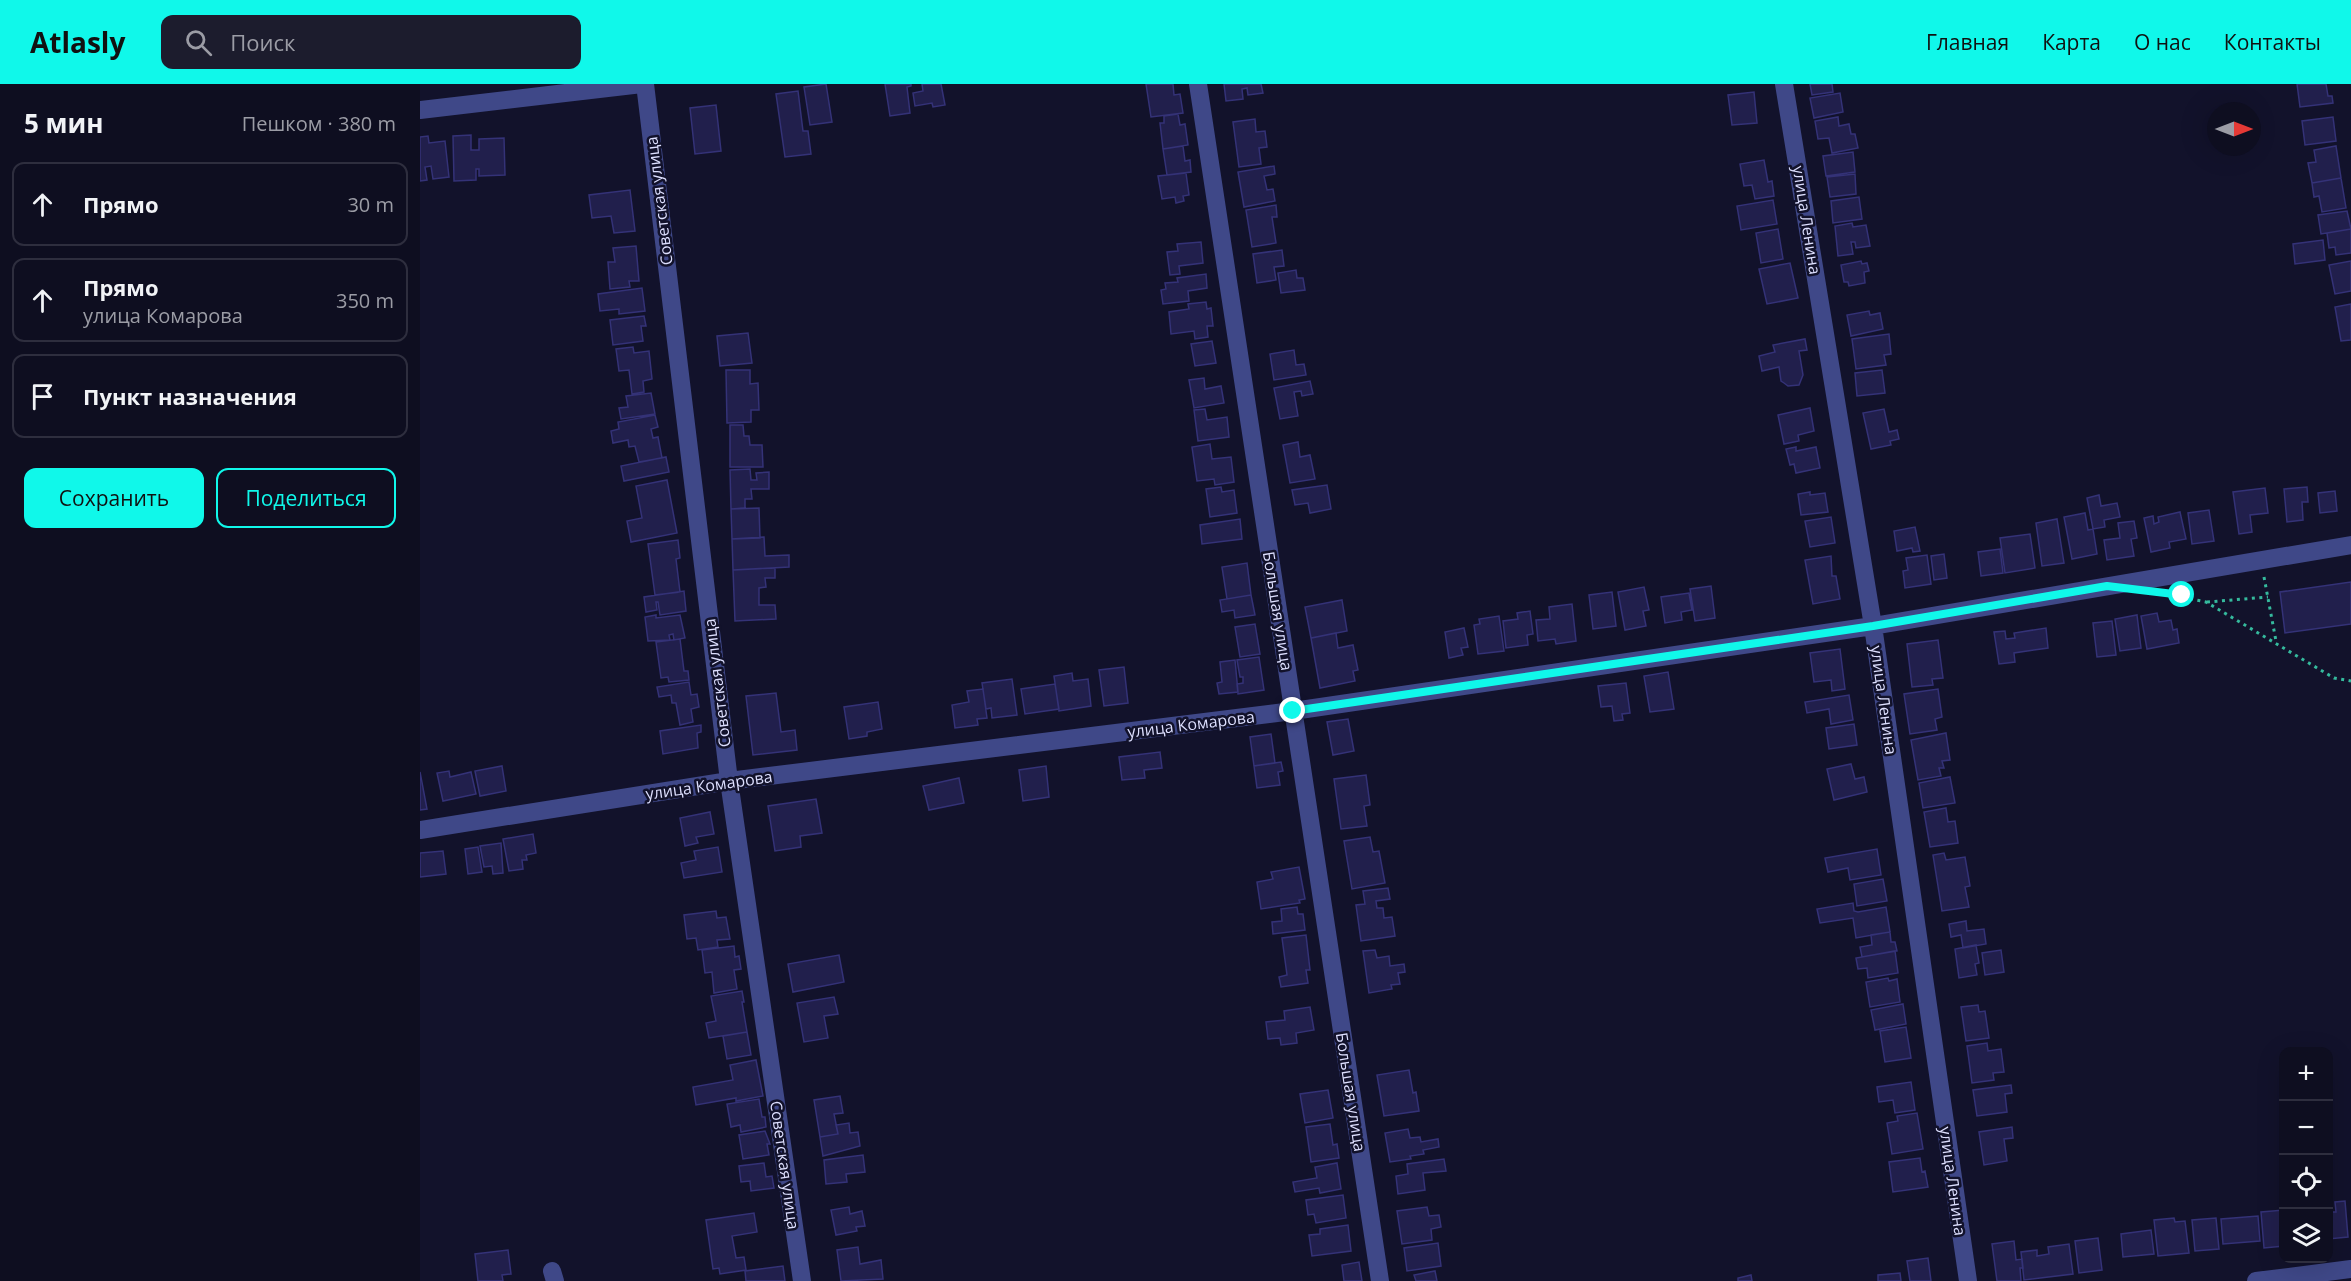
<!DOCTYPE html>
<html lang="ru">
<meta charset="utf-8">
<style>
:root{--surface:#0e0e20;--page:#1c1c2d;--text:#f1f3f6;--muted:#9b9ca5;--line:#2e2e3e;--accent:#10f8ea}
body{margin:0;font-family:"Open Sans",sans-serif;background:var(--page);color:var(--text)}
.controls{position:absolute;right:18px;bottom:18px;display:grid;overflow:hidden;border-radius:12px;box-shadow:0 6px 24px #0002}
.controls button{width:54px;height:54px;display:grid;place-items:center;padding:0;border:0;border-bottom:2px solid var(--line);background:var(--surface);color:var(--text);font:30px sans-serif}
.compass{position:absolute;left:1787px;top:18px;width:54px;height:54px;border-radius:50%;background:var(--surface);box-shadow:0 6px 24px #0002;rotate:90deg}
.stop{position:absolute;width:18px;height:18px;margin:-14px;border:4px solid #10f8ea;border-radius:50%;background:#fff}
.stop.end{background:#10f8ea;border-color:#fff;box-shadow:0 2px 6px #0008}
.list{margin:0;padding:0;list-style:none}
h2{display:flex;justify-content:space-between;align-items:center;height:78px;margin:0;padding:0 24px;font-size:26px}
h2 small{font-size:20px;font-weight:400;color:var(--muted)}
.list li{display:grid;grid-template-columns:39px 1fr auto;gap:18px;align-items:center;box-sizing:border-box;height:84px;margin:0 12px 12px;padding:0 12px;border:2px solid var(--line);border-radius:12px}
.list b{display:block;font-size:22px;white-space:nowrap}
.list p{margin:0;font-size:20px;white-space:nowrap;color:var(--muted)}
.list em{font-size:20px;font-style:normal;color:var(--muted)}
.actions{display:flex;gap:12px;padding:18px 24px}
.actions a{flex:1;padding:14px 0;border:2px solid var(--accent);border-radius:12px;text-align:center;font-size:21px;color:var(--accent)}
.actions .main{background:var(--accent);color:#111}
.icon{flex:none;width:33px;height:33px;fill:none;stroke:currentColor;stroke-width:2;stroke-linecap:round;stroke-linejoin:round}
.map{position:relative;flex:none;width:1931px;height:1197px;overflow:hidden}
header{display:flex;align-items:center;gap:36px;box-sizing:border-box;height:84px;padding:0 30px;background:var(--accent);color:#111}
header strong{font-size:28px}
nav{display:flex;gap:33px;margin-inline-start:auto;font-size:21px}
.search{width:420px;height:54px;background:var(--page);display:flex;align-items:center;gap:15px;box-sizing:border-box;padding:0 21px;border-radius:12px;color:var(--muted);font-size:22px}
main{display:flex}
aside{flex:1;background:var(--surface)}
.map>svg:first-child{display:block}
.building{fill:#211f4c;stroke:#343277;stroke-width:1.5}
.lines{fill:none;stroke-linecap:round;stroke-linejoin:round}
.path{stroke:#35ba9d;stroke-width:3;stroke-dasharray:3 4.5;stroke-linecap:butt}
.minor{stroke:#3f4888;stroke-width:18}
.route{stroke:#10f8ea;stroke-width:8}
.labels{text-anchor:middle;dominant-baseline:central;stroke-width:5;stroke-linejoin:round;paint-order:stroke}
.street-label{font-size:16px;fill:#dddffe;stroke:#12122b}
</style>
<header>
<strong>Atlasly</strong>
<div class="search"><svg class="icon" aria-label="search" viewBox="0 0 24 24"><circle cx="10" cy="10" r="6"/><path d="M15 15l6 6"/></svg>Поиск</div>
<nav><a>Главная</a><a>Карта</a><a>О нас</a><a>Контакты</a></nav>
</header>
<main>
<aside>
<h2>5 мин<small>Пешком · 380 m</small></h2>
<ul class="list">
<li><svg class="icon" aria-label="ahead" viewBox="0 0 24 24"><path d="M12 20V5M6 11l6-6 6 6"/></svg><div><b>Прямо</b></div><em>30 m</em></li>
<li><svg class="icon" aria-label="ahead" viewBox="0 0 24 24"><path d="M12 20V5M6 11l6-6 6 6"/></svg><div><b>Прямо</b><p>улица Комарова</p></div><em>350 m</em></li>
<li><svg class="icon" aria-label="arrive" viewBox="0 0 24 24"><path d="M6 21V4h12l-3 4 3 4H6"/></svg><div><b>Пункт назначения</b></div></li>
</ul>
<div class="actions"><a class="main">Сохранить</a><a>Поделиться</a></div>
</aside>
<div class="map">
<svg width="1931" height="1197" viewBox="0 0 1931 1197">
<rect width="100%" height="100%" fill="#12122b"/>
<!-- building -->
<path class="building" d="M406,0L412,38L390,41L384,3Z
M465,0H491V2L487,3L490,29L470,32Z
M502,0H521L525,21L513,23L512,19L495,22L493,9L503,7Z
M726,0H753L754,11L760,10L763,29L731,33Z
M804,0H841L843,9L828,11L827,4L822,5L823,15L806,17Z
M1390,0H1412L1413,8L1392,11Z
M1877,0H1906L1908,12H1912L1913,19L1880,23Z
M378,7L383,47H388L391,70L365,73L356,10Z
M1334,8L1337,39L1312,41L1308,11Z
M1420,9L1423,28L1394,34L1390,14Z
M296,21L301,67L275,70L270,24Z
M758,30L760,41L765,40L768,61L743,65L740,39H744V32Z
M1418,33L1419,42L1429,40L1431,50H1435L1438,64L1412,69L1409,54L1398,55L1395,37Z
M1913,33L1916,57L1885,61L1882,37Z
M835,35L836,48L845,47L847,63L839,64L841,80L819,83L813,38Z
M51,51V66H59V55L84,54L85,91L59,92V85H56V96L34,97L33,52Z
M8,52L9,59L25,57L29,93L13,95L11,82L5,83L7,96L0,97V53Z
M763,62L765,77L770,76L771,88L747,91L743,65Z
M1916,62L1921,94L1892,99L1888,79L1896,78L1894,66Z
M1433,68L1435,88L1406,92L1403,72Z
M1344,76L1348,98L1352,97L1354,112L1335,115L1332,101L1324,102L1320,80Z
M854,82L855,90L844,92L847,106L853,105L855,117L824,123L818,88Z
M766,89L769,111L763,112L764,117L756,119L755,113L742,115L738,92Z
M1435,90L1436,110L1410,113L1407,93Z
M1921,94L1926,124L1902,128L1899,112L1894,113L1892,99Z
M210,106L215,147L194,149L191,132L172,134L169,111Z
M1439,113L1442,135L1413,139L1411,117Z
M1353,116L1357,140L1321,146L1317,122Z
M856,121L857,133H852L856,159L832,163L826,126Z
M1927,127L1931,145L1901,150L1898,131Z
M1432,139L1433,143L1446,141L1450,162L1436,164L1435,158H1431L1433,170L1418,172L1415,142Z
M1358,145L1363,175L1341,179L1336,149Z
M1931,145V169L1916,171L1915,163L1909,164L1907,149Z
M1903,156L1905,176L1875,180L1873,160Z
M781,158L783,179L759,182L760,190L750,191L747,168L758,167L757,160Z
M216,162L219,197H209L210,203L190,205L188,178H195L193,164Z
M862,166L864,182L854,183L856,196L837,199L833,170Z
M1441,177L1442,180L1447,179L1449,187L1444,188L1445,199L1429,202L1428,198H1424L1421,181Z
M1931,177V207L1915,210L1909,181Z
M1370,179L1378,214L1347,220L1339,185Z
M876,186L877,194H883L885,206L861,209L858,189Z
M786,190L787,204L768,207L769,217L743,220L741,206L746,205L745,199L758,198L757,194Z
M222,204L225,227L199,230V225L180,227L178,210Z
M786,218L787,225L791,224L793,242H787L788,253L775,255L774,247L751,250L749,228L769,225L768,220Z
M1931,220V256L1921,257L1915,223Z
M1449,227L1450,231L1460,229L1463,245L1431,252L1427,231Z
M224,232L226,242H221L223,257L193,261L190,236Z
M328,249L332,279L300,282L297,252Z
M1469,250L1471,270L1464,271L1466,281L1436,285L1432,255Z
M1385,255L1387,266L1379,267L1383,291L1379,301L1368,302L1364,299L1361,297L1359,283L1342,287L1339,272L1355,268L1353,261Z
M792,257L796,279L775,282L771,260Z
M213,263L214,269L229,267L232,295L223,297L224,308L212,310L209,286L199,287L196,265Z
M874,266L876,281L884,280L886,291L854,296L850,270Z
M306,286H330V300L338,299L339,326H331V338L307,339Z
M1462,286L1465,309L1437,312L1435,289Z
M784,294L785,305L801,302L804,319L774,324L769,296Z
M890,297L893,310L882,312L881,307L874,308L878,332L860,335L854,304Z
M231,309L235,330L201,335L199,324L208,323L206,312Z
M1390,324L1394,347L1378,351L1379,357L1364,360L1358,331Z
M785,325L787,336L807,333L809,353L778,357L774,326Z
M1464,325L1469,348L1477,346L1479,355L1470,357L1471,361L1451,365L1443,329Z
M235,331L238,343L231,345L233,354L238,353L242,374L219,378L215,362L209,363L208,356L193,359L191,347L199,345L198,338Z
M310,341H323L324,352H329L330,361H342L343,383H310Z
M878,358L880,373L890,371L895,395L870,399L863,361Z
M790,360L792,375L811,373L814,398L795,401L794,395L777,397L772,363Z
M1376,363V367L1396,363L1400,384L1376,389L1374,380L1370,381L1366,365Z
M246,373L249,388L204,397L201,382Z
M330,385L331,396H337L336,389L349,388V405H331L332,415H325V424L311,425L310,386Z
M247,396L257,449L211,458L207,437L222,434L216,402Z
M907,401L911,425L890,429L888,419L875,421L872,406Z
M801,403L802,408L814,406L817,429L790,433L786,405Z
M1887,403L1888,418H1882L1883,436L1867,438L1864,405Z
M1845,404L1848,429L1830,431L1832,448L1819,450L1813,408Z
M1915,407L1917,427L1900,429L1898,409Z
M1390,408V411L1405,409L1408,428L1381,431L1378,410Z
M1679,411L1681,422L1697,419L1700,433L1684,436L1685,443L1673,445L1667,414Z
M339,424L340,454L312,455L311,425Z
M1789,426L1794,457L1772,460L1768,429Z
M1760,428L1766,455L1749,458L1750,464L1731,468L1724,434L1733,432L1734,440L1739,438L1738,433Z
M1665,429L1668,446L1673,445L1677,470L1652,475L1644,433Z
M1411,433L1415,459L1390,463L1385,437Z
M820,435L822,455L782,460L780,441Z
M1637,435L1644,479L1622,482L1616,439Z
M1714,437L1717,454L1711,455L1714,472L1687,476L1684,456L1700,454L1698,439Z
M1495,443L1500,467L1493,468L1492,464L1477,467L1474,447Z
M1610,450L1615,484L1585,489L1580,454Z
M344,453L345,472L369,471V483L313,486L312,455Z
M258,456L260,474L256,475L260,508L235,511L228,460Z
M1580,465L1583,489L1561,492L1558,468Z
M1524,470L1527,494L1514,496L1511,472Z
M1507,471L1511,500L1485,504L1483,487L1488,486L1486,474Z
M1411,472L1412,492H1416L1420,515L1393,520L1385,476Z
M827,479L831,511L807,515L802,483Z
M355,484V494H345L346,503L339,504V521H355L356,535L315,537L313,486Z
M1931,498V540L1865,549L1860,508Z
M1291,502L1295,534L1275,537L1270,505Z
M1224,503L1229,526L1223,527L1226,542L1205,546L1198,508Z
M264,507L266,527L240,531L238,518H236L237,526L226,528L224,513Z
M1192,508L1196,542L1173,545L1169,511Z
M1269,509L1272,526L1261,528L1262,536L1245,539L1241,513Z
M831,511L835,531L815,534L814,526L802,528L800,516Z
M922,516L927,547L891,554L885,523Z
M1152,520L1156,557L1136,560L1135,555L1118,557L1116,536L1130,535L1129,523Z
M1110,527L1113,550L1107,551L1108,561L1086,564L1083,537L1098,535L1097,529Z
M1737,529L1739,538L1751,536L1753,546L1757,545L1759,559L1727,565L1721,532Z
M236,531V534L260,531L265,554L254,556L253,550L249,551L250,556L228,557L225,533Z
M1717,531L1721,564L1700,567L1695,535Z
M1079,532L1084,567L1058,570L1054,541L1060,540L1059,535Z
M1692,537L1696,571L1677,573L1673,539Z
M835,540L840,570L820,573L815,543Z
M1044,544L1048,563L1041,564L1043,571L1029,574L1025,548Z
M1626,544L1628,564L1594,569L1595,578L1579,580L1574,548L1585,547L1586,555L1595,554L1594,549Z
M916,549L918,564L933,561L938,586L933,587L935,597L900,604L891,554Z
M260,555L264,587H268L269,596L249,598L248,593L241,594L236,558Z
M1518,556L1523,594L1512,595L1513,601L1492,603L1487,560Z
M1420,565L1425,605L1412,607L1411,596L1394,598L1390,569Z
M839,573L844,606L818,610L817,600L823,599V593H820L817,576Z
M815,576L818,608L799,610L797,599L802,598L800,578Z
M704,583L708,619L684,622L679,586Z
M1248,588L1254,625L1230,628L1224,592Z
M652,589L653,597L668,595L671,622L639,627L634,592Z
M592,595L597,631L572,634L571,624L566,625L562,599Z
M269,598L271,611L277,610L279,623L271,625L273,638L260,641L256,619H252L251,611L239,613L237,603Z
M1206,599L1210,629L1202,630L1203,636L1194,637L1192,622L1181,623L1178,602Z
M635,600L639,625L605,630L601,605Z
M563,605L567,634L557,635L558,641L535,644L532,621L549,618L547,607Z
M1518,605L1522,633L1515,635L1517,646L1490,650L1484,610Z
M356,609L361,648L375,646L377,666L333,671L326,612Z
M1429,611L1433,636L1411,640L1409,625L1387,629L1385,618Z
M458,618L462,645L447,648V652L429,655L424,623Z
M928,635L934,667L913,671L907,638Z
M1434,640L1437,661L1409,665L1406,644Z
M281,641V648L277,649L278,664L243,670L240,647Z
M1526,649L1530,676L1522,677L1524,684H1519L1521,692L1498,696L1491,656Z
M851,650L855,679L834,682L830,653Z
M740,668L742,684L724,686L725,694L702,696L699,673Z
M861,678L863,687L858,688L860,701L837,704L834,682Z
M1431,680L1435,695L1444,693L1447,708L1414,716L1407,685Z
M82,682L86,707L60,712L55,687Z
M626,682L629,713L603,717L599,686Z
M29,687L30,693L51,688L56,710L23,717L17,689Z
M0,688L7,725L0,726Z
M946,691L950,721L944,722L947,742L921,745L914,695Z
M1530,693L1535,719L1503,724L1499,699Z
M539,694L544,719L509,726L503,702Z
M396,715L402,749L380,752L381,763L355,767L348,722Z
M1526,724L1528,738L1535,737L1538,759L1510,763L1504,728Z
M290,728L294,750L276,753L278,759L265,762L260,734Z
M113,750L116,769L106,771L107,776H102L103,785L89,787L83,755Z
M950,753L953,768L959,767L965,799L932,805L924,757Z
M81,759L83,789L73,790L72,782L64,783L60,762Z
M58,763L62,788L48,790L45,765Z
M298,763L302,788L264,794L261,779L276,776L274,767Z
M1457,765L1461,791L1430,796L1428,784L1408,788L1405,774Z
M23,767L26,790L0,793V769Z
M1524,769L1526,776L1545,773L1550,802L1545,803L1549,823L1522,827L1513,771Z
M879,783L885,815L879,816L880,819L841,825L837,798L853,795L851,788Z
M1463,795L1467,817L1437,822L1434,800Z
M968,804L970,815L956,817L957,824H963L964,834L972,833L975,852L941,857L936,821L945,820L943,807Z
M1433,819L1434,827L1438,828L1466,823L1470,848L1436,854L1433,834L1400,839L1397,825Z
M877,823L878,830H883L885,846L853,850L852,838L862,837L861,825Z
M296,827L297,834L306,833L310,855L297,856L298,863L278,866L276,854L267,855L264,831Z
M1546,837L1547,847L1564,845L1566,860L1543,864L1541,851L1531,853L1529,840Z
M1470,848L1471,858H1475L1477,867L1442,873L1440,863L1452,861L1451,851Z
M886,851L890,886H886L888,899L861,903L859,893L867,891L862,854Z
M1556,861L1559,879L1555,880L1557,891L1539,894L1535,865Z
M314,862L315,873L319,872L321,885L314,886L317,905L294,909L292,888L285,889L282,866Z
M955,866L957,874L969,872L970,882L984,880L985,888L978,889L980,900L971,901L972,905L949,909L943,867Z
M1581,866L1584,888L1565,891L1562,869Z
M1475,867L1478,889L1448,894L1447,884L1438,885L1436,874Z
M419,871L424,898L373,908L368,880Z
M1468,894L1469,897L1477,895L1480,918L1450,923L1446,898Z
M322,907L324,918H322L327,948L289,954L286,939L296,937L291,912Z
M414,913L418,930L404,932L408,954L384,958L377,919Z
M1483,920L1486,940L1455,946L1451,926Z
M1558,921L1559,928L1565,927L1569,954L1546,957L1541,923Z
M890,923L894,946L876,949L877,959L861,961L860,954L848,955L846,938L865,936L864,927Z
M1486,943L1491,974L1465,978L1460,947Z
M327,948L331,971L307,975L303,952Z
M1567,959L1568,967L1581,965L1584,988L1573,989L1574,996L1552,999L1547,962Z
M336,976L343,1012L316,1017V1014L276,1021L273,1003L313,996L310,981Z
M989,986L993,1009L996,1008L999,1027L964,1032L957,991Z
M1491,998L1495,1026L1475,1029L1473,1016L1459,1018L1457,1003Z
M1591,1001L1592,1009L1585,1010L1587,1028L1557,1032L1553,1006Z
M908,1006L913,1034L885,1039L880,1010Z
M420,1012L423,1029L414,1030L418,1050L400,1053L394,1016Z
M339,1015L342,1033H345L346,1043L321,1048L320,1041L311,1043L307,1020Z
M1497,1029L1503,1065L1472,1070L1467,1039L1478,1037L1477,1032Z
M429,1039L430,1049L438,1048L440,1062L403,1072L400,1053L418,1050L416,1041Z
M910,1040L913,1061L917,1060L919,1074L891,1078L886,1043Z
M1592,1043L1593,1054L1584,1055L1587,1077L1564,1081L1559,1048Z
M988,1045L990,1054L1000,1053L1001,1058L1018,1055L1019,1063L1003,1066L1004,1070L990,1072L991,1075L970,1078L965,1049Z
M345,1047L350,1060H347L349,1071L323,1075L319,1051Z
M443,1071L445,1088L426,1090L427,1098L406,1100L404,1076Z
M1500,1074L1502,1088L1505,1087L1508,1103L1473,1108L1469,1078Z
M1024,1075L1026,1087L1003,1089L1005,1106L978,1110L976,1092L988,1090L987,1080Z
M344,1079L346,1093L352,1092L354,1104L331,1107L330,1097L321,1098L319,1082Z
M917,1079L921,1105L900,1109L899,1104L875,1108L873,1098L897,1094L895,1083Z
M923,1111L926,1134L896,1139L894,1130L888,1131L886,1116Z
M1925,1117L1928,1153L1908,1155V1128H1916L1915,1118Z
M429,1123L430,1130L442,1127L445,1142L436,1143L437,1147L416,1151L411,1126Z
M1007,1123L1009,1132L1019,1131L1021,1143L1011,1145L1012,1156L982,1160L977,1127Z
M1864,1126V1162L1844,1164L1841,1128Z
M334,1129L337,1148L312,1152L316,1174L324,1173L326,1186L300,1190L299,1184L293,1185L286,1136Z
M1838,1132L1840,1157L1803,1160L1801,1135Z
M1754,1134L1755,1138L1765,1137L1769,1169L1738,1172L1734,1136Z
M1796,1134L1799,1165L1775,1167L1772,1136Z
M928,1141L931,1167L892,1172L889,1151L900,1150V1145Z
M1731,1146L1734,1170L1703,1173L1701,1150Z
M1678,1154L1682,1186L1659,1189L1655,1157Z
M1594,1157L1596,1176L1602,1175L1603,1184H1600L1601,1197H1577L1572,1160Z
M1018,1159L1021,1182L987,1187L984,1164Z
M1649,1160L1653,1190L1604,1196L1601,1168L1617,1166V1172L1629,1170L1628,1163Z
M438,1163L440,1180L461,1176L463,1195L421,1197L417,1166Z
M88,1166L91,1190L82,1191L83,1197H58L55,1170Z
M1508,1174L1511,1197H1490L1487,1177Z
M939,1178L942,1197H924L922,1181Z
M363,1182L365,1197H326L325,1187Z
M1015,1187L1017,1197H996L994,1191Z
M1480,1189L1481,1197H1458V1191Z
M1331,1191L1332,1197H1318V1194Z"/>
<g class="lines">
<!-- path -->
<path class="path" d="M1844,493L1856,557
M1748,510L1786,518L1914,594L1931,597
M1787,518L1848,513"/>
<!-- minor -->
<path class="minor" d="M225,0L309,697L382,1197
M778,0L960,1197
M1364,0L1453,542L1548,1197
M0,26L222,0
M0,746L309,697L873,627L1453,542L1931,461
M132,1187L135,1197
M1836,1197L1931,1185"/>
</g>
<g class="lines">
<!-- route -->
<path class="route" d="M873,627L1453,542L1687,502L1762,511"/>
</g>
<g class="labels">
<!-- street labels -->
<g class="street-label">
<text transform="translate(239 117) rotate(-97)">Советская улица</text>
<text transform="translate(1387 136) rotate(81)">улица Ленина</text>
<text transform="translate(858 527) rotate(81)">Большая улица</text>
<text transform="translate(297 599) rotate(-97)">Советская улица</text>
<text transform="translate(1464 616) rotate(82)">улица Ленина</text>
<text transform="translate(771 640) rotate(-7)">улица Комарова</text>
<text transform="translate(289 701) rotate(-8)">улица Комарова</text>
<text transform="translate(931 1008) rotate(81)">Большая улица</text>
<text transform="translate(365 1081) rotate(82)">Советская улица</text>
<text transform="translate(1533 1097) rotate(82)">улица Ленина</text>
</g>
</g>
</svg>
<div class="controls">
<button>+</button>
<button>−</button>
<button><svg class="icon" aria-label="locate" viewBox="0 0 24 24"><circle cx="12" cy="12" r="6"/><path d="M12 2v4M12 18v4M2 12h4M18 12h4"/></svg></button>
<button><svg class="icon" aria-label="layers" viewBox="0 0 24 24"><path d="M12 4l9 5-9 5-9-5zM3 14l9 5 9-5"/></svg></button>
</div>
<svg class="compass" viewBox="-18 -18 36 36"><path d="M0-13l5 13h-10z" fill="#e53935"/><path d="M0 13l5-13h-10z" fill="#9b9ca5"/></svg>
<div class="stop" style="left:1762px;top:511px"></div>
<div class="stop end" style="left:873px;top:627px"></div>
</div>
</main>
